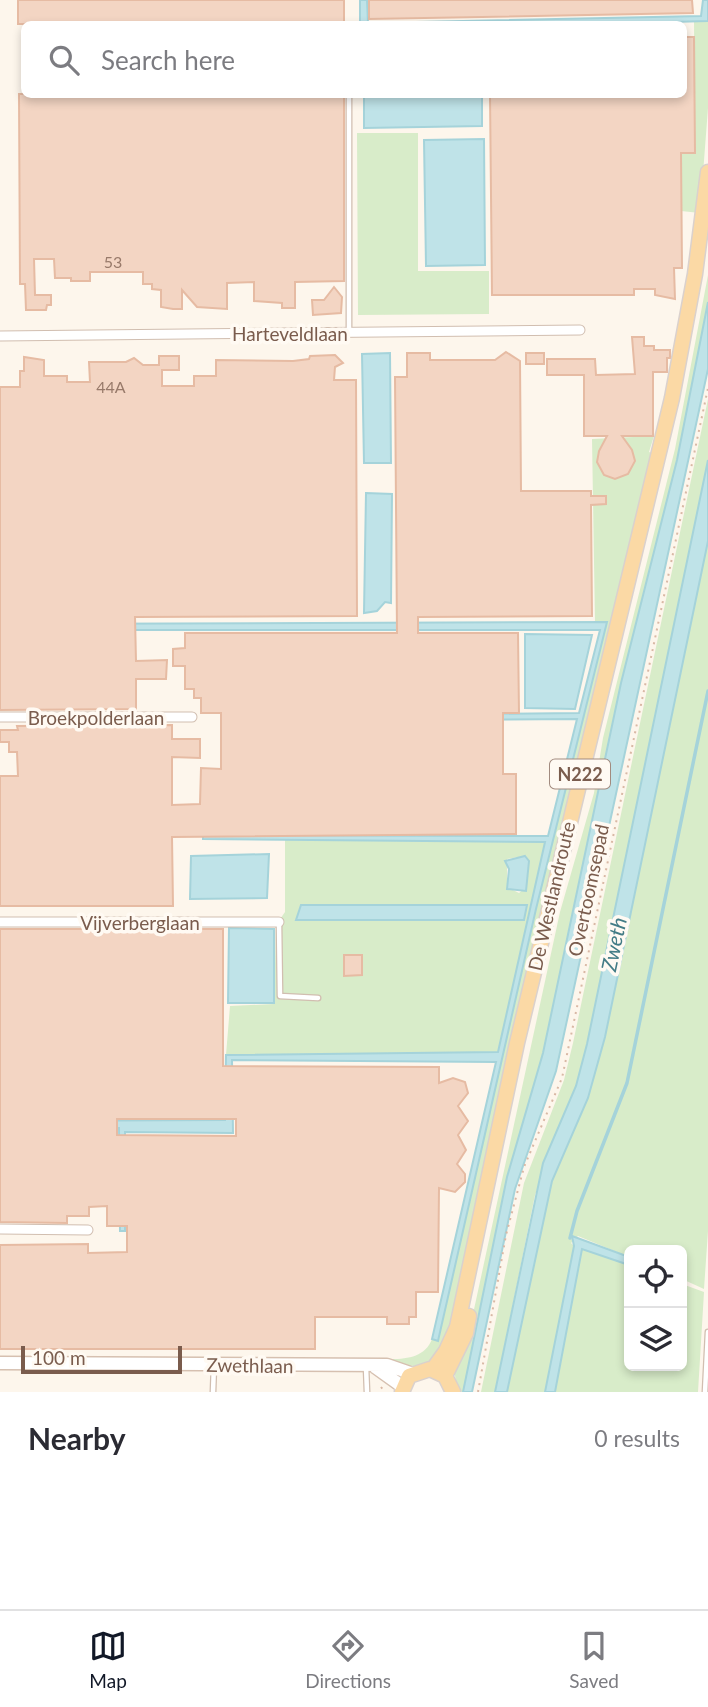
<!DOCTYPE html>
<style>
:root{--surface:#fff;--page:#f7f7f7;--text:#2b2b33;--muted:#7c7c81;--line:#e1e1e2;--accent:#111827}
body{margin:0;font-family:Lato,sans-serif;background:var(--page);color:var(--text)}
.controls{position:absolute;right:21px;bottom:21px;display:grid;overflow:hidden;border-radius:10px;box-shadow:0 4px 10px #0003}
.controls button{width:63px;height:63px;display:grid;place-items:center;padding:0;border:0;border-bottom:2px solid var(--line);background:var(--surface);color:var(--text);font:35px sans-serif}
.scale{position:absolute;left:21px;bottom:18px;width:161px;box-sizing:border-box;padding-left:7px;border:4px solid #7a5c4d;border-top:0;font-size:19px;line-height:24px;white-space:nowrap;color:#7a5c4d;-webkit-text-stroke:5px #fffaf3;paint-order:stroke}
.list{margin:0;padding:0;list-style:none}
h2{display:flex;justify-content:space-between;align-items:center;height:91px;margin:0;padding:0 28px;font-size:30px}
h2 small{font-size:23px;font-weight:400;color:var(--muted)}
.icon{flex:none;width:38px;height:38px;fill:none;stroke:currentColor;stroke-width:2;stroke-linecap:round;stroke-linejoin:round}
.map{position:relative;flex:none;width:708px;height:1392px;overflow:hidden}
.search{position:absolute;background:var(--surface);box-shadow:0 4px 10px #0003;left:21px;right:21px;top:21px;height:77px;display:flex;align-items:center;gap:18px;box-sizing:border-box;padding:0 24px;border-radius:10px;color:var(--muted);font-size:26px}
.sheet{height:217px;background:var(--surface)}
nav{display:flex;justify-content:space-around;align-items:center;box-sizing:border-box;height:98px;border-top:2px solid var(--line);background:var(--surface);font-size:19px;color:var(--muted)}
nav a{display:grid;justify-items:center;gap:4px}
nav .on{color:var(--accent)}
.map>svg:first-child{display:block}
.green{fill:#d8ecc9;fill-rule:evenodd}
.water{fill:#bfe3e8;stroke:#a5d3da;stroke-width:2}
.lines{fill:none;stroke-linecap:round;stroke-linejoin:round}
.stream{stroke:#a5d3da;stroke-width:3.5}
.building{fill:#f3d5c3;stroke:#e6bba3;stroke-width:2;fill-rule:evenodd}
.lane-casing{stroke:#d1beb0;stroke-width:7}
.street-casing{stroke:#d1beb0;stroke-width:11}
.secondary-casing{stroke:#d6c0b0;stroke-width:15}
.primary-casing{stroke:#dad1cd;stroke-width:17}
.path{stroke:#d9b8a5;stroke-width:2;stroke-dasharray:2 5;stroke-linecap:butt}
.lane{stroke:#fff;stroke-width:4.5}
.street{stroke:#fff;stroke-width:9}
.secondary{stroke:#fff;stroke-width:12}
.primary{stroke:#fbd9a5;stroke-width:14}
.labels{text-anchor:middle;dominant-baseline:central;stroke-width:7;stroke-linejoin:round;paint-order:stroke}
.number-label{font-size:16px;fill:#987a6a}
.shield{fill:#fffaf3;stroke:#a28b7f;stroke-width:2}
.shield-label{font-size:18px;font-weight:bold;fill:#7a5c4d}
.street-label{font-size:19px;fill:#7a5c4d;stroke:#fffaf3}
.water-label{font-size:21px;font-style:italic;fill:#437c86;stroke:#fffaf3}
</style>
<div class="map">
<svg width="708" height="1392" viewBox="0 0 708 1392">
<rect width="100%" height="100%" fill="#fdf6ec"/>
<!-- green -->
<path class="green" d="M694,21H708V108L700,213L681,211V153H695Z
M357,133H418V271H489V314L358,315Z
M708,275V302L677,460L621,683L543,1052L507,1177L463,1392H457L454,1367L473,1314L560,912L594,793L603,738L675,449Z
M708,399V460L587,1044L576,1086L535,1195L495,1392H481L524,1183L564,1080L573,1043Z
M654,436L649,452L654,454L450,1337L430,1362L414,1366L362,1361V1358C385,1358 422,1366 432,1339L438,1340L536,909L607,623L595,622L592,439Z
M708,541V1231L704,1289L682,1279V1250H629V1257L578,1236L571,1243L574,1246L545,1392H507L552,1181L570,1140L605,1037Z
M285,840L546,842L515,990L498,1052L226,1055L230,1006L274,1004L276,925L285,912ZM525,856L529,861L525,888L519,893L511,889L507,878V859Z
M582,1248L629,1265V1366H682V1284L704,1292L698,1392H555Z"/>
<!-- water -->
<path class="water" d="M360,0H367L368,23L701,16L703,0H708V21L598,24H360Z
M364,95H482V126L364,128Z
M484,139L485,265L426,266L424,140Z
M708,302V369L556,1071L515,1189L472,1392H463L507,1177L543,1053L621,683L677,460Z
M390,353L391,463H364L362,354Z
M708,460V541L605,1037L588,1098L552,1181L507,1392H495L543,1163L576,1086L587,1044Z
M366,493L392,494L391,603L385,602L377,611L364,613Z
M607,622L536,909L438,1341L432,1339L496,1062L232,1060L233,1133L125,1132V1231H120L119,1128H0V1121L225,1120L226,1055L498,1052L545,842L203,839V835L548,836L577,719L245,721L244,716L579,713L600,630H0V624Z
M525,634L592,635L575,709L525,708Z
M269,854L267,898L190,899L191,856Z
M525,856L529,861L526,891L507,889L509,869L505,861Z
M301,905H527L524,920H296Z
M229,928L274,929V1003H228Z
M572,1236L629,1257V1265L582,1249L555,1392H545L574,1246Z"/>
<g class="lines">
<!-- stream -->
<path class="stream" d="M570,1238L577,1211L627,1083L708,691"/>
</g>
<!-- building -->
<path class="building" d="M18,0H344V24H18Z
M369,0H692L693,13L369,19Z
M683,37H694L695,153H681L682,268H674L675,299L655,295V289H634V295H492L490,94H683Z
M19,94H344V281L295,282V308H282V303L254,301V282L227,283V309L197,307L182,290V309H173L161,307V290L152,289V284H143V272H90V281H71V278H55L54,259H34L35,295H51V305H47L46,310H26L25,284H20Z
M334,287L342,297L341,313L313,315L312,300H324Z
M632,337H644V346H654V350H670V358H667V372H653V436H622L632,450L635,461L628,474L615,479L604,475L597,462L599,451L607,436H584V375H547V359H595L596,375L635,374Z
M506,352L520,361L521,491H591V496H606V504L591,505L592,616L418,617V633H518L519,713H503V774H516V834L172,837L173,906H0V776H18L17,752H9V742H0V730H18L17,726L172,725V739H200V758L172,757V805L200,804L201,768L221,769V713H201V698H194V689H185V666H173V649L185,648V633H397L395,377H407V353H430V360H495Z
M526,353H544V364H526Z
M335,355L343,363L335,367L334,380H356L357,616L135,617L136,661L167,660L166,679H136V709L0,710V387H20V371H24V357L44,360V376H67V382H90L89,362H126L134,358L143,365H159V356H179V370H162V386H194V376H216V360L293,361L309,359L310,356Z
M0,929H223V1066L439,1067V1083L453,1078L465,1082L468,1093L458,1106L468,1121L458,1135L466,1150L457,1164L465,1174V1182L455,1192L439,1188L438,1292H416V1317H409V1324H387V1317H315V1349H0V1245L88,1244V1253L127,1252V1226H107V1206L89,1207V1216H67V1223L0,1222ZM117,1119H236V1136L117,1135Z
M344,955H362V975L344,976Z"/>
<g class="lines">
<defs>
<path id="lane" d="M349,94V332
M279,923L280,996L318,998
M366,1367L367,1392
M213,1392L214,1365
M705,1392L708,1332"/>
<path id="street" d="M0,336L580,330
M0,717H192
M0,922H279
M0,1229L88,1230"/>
<path id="secondary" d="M0,1363L387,1365L413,1374
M375,1367L403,1387"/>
<path id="primary" d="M433,1369L446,1351L457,1327L517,1043L672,398L695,274L708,172
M445,1376L466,1333L469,1316
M402,1392L409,1376L430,1369L445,1376L453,1392"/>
</defs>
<!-- lane casing -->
<use href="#lane" class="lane-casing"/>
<!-- street casing -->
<use href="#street" class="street-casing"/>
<!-- secondary casing -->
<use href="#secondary" class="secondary-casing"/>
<!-- primary casing -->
<use href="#primary" class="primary-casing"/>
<!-- path -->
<path class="path" d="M381,1387L385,1392
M478,1392L506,1235L524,1167L562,1078L708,388"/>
<!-- lane -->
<use href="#lane" class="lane"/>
<!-- street -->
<use href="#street" class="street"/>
<!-- secondary -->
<use href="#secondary" class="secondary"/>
<!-- primary -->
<use href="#primary" class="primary"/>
</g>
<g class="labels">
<!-- number labels -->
<g class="number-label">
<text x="113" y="261">53</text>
<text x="111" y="386">44A</text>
</g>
<!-- shield labels -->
<rect class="shield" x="550" y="759.5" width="60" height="29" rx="5"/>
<g class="shield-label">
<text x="580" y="774">N222</text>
</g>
<!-- street labels -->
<g class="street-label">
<text x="290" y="333">Harteveldlaan</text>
<text x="96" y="717">Broekpolderlaan</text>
<text transform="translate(588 890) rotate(-78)">Overtoomsepad</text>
<text transform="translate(551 896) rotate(-77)">De Westlandroute</text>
<text x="140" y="922">Vijverberglaan</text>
<text transform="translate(250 1365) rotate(1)">Zwethlaan</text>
</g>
<!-- water labels -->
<g class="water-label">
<text transform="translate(613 944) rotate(-78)">Zweth</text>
</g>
</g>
</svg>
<div class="controls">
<button><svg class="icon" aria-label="locate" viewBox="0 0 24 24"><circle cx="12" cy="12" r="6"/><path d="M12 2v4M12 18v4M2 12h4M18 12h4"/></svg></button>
<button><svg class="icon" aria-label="layers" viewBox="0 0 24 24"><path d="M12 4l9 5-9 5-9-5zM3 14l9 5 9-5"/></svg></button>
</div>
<div class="scale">100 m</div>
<div class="search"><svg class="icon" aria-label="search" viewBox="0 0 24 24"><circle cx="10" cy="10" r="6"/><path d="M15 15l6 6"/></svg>Search here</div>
</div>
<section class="sheet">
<h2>Nearby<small>0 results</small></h2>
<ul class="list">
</ul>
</section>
<nav>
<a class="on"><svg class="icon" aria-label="map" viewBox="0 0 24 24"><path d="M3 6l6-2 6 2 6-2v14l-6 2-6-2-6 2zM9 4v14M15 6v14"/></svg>Map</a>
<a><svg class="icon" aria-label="directions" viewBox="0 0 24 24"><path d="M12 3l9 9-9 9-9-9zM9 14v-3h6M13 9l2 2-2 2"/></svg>Directions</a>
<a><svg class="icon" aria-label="saved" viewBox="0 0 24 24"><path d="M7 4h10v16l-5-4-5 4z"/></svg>Saved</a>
</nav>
